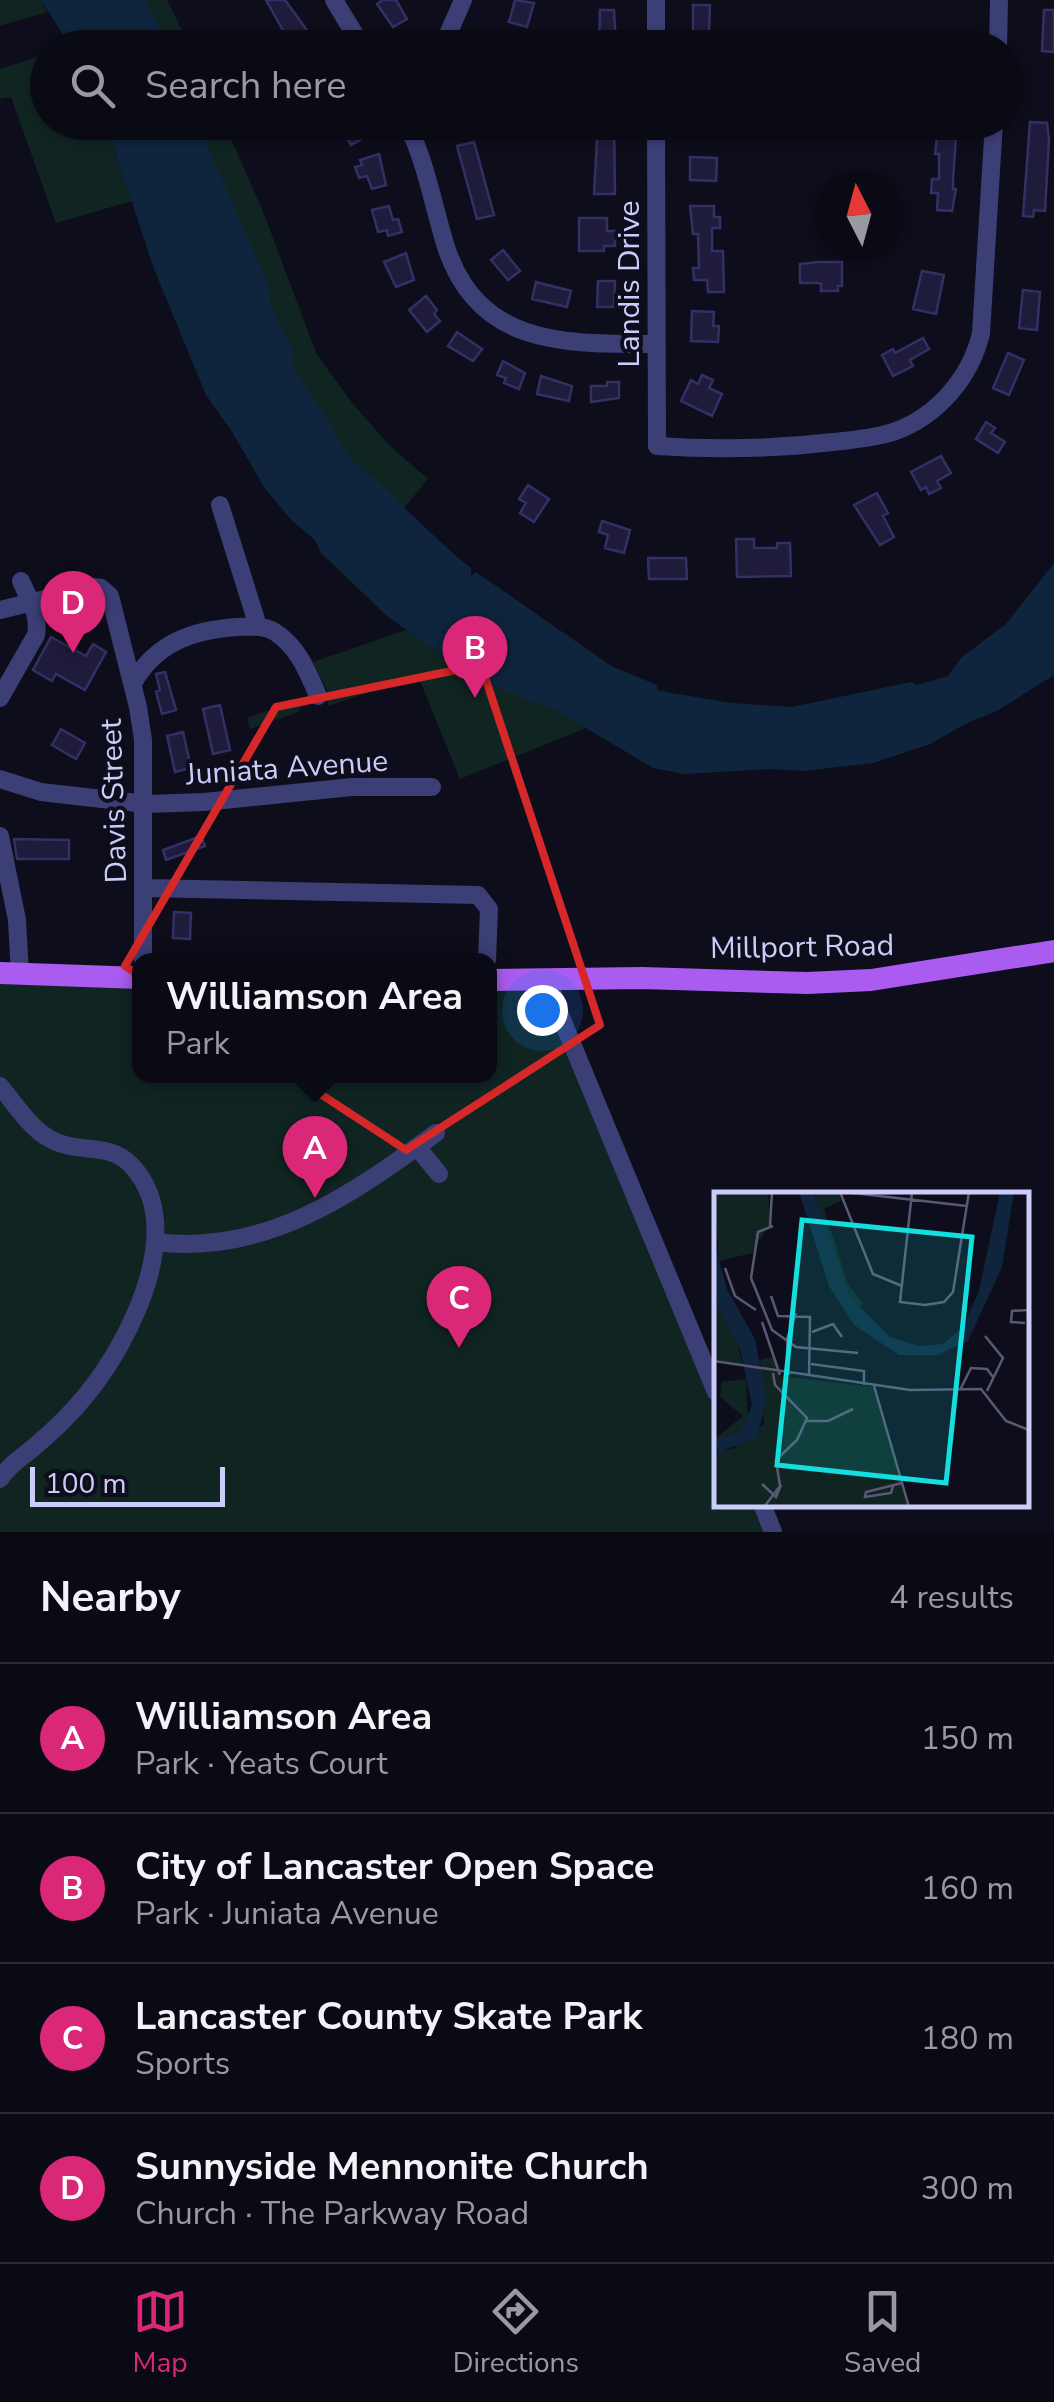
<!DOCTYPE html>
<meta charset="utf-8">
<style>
:root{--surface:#0a0a14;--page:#13131d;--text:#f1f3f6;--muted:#999aa0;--line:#2a2b34;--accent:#db2777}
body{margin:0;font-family:"Nunito Sans",sans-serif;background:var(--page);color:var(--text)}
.compass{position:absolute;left:814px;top:170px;width:90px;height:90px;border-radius:50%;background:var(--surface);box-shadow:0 2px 8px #0004;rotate:354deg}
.scale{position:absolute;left:30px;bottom:25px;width:195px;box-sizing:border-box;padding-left:10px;border:5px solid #ccccfa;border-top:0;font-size:28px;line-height:35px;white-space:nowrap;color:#ccccfa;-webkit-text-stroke:8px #0e0d1b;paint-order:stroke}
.you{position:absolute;left:542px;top:1010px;width:35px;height:35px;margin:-25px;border:8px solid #fff;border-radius:50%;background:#1a73e8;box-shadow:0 0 0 15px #1a73e833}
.badge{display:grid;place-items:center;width:65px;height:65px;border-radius:50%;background:var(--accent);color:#fff;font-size:32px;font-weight:700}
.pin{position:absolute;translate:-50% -82px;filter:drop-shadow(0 2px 5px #0008)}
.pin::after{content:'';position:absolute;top:52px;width:35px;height:30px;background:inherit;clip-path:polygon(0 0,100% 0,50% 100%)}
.popup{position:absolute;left:132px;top:953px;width:365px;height:130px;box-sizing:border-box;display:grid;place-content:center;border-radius:20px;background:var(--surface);filter:drop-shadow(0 2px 8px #0005);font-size:32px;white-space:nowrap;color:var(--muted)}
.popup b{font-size:38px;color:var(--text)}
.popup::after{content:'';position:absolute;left:50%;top:100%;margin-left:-20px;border:20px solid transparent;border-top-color:var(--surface)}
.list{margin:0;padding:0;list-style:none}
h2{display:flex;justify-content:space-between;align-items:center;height:130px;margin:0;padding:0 40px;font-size:42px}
h2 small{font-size:32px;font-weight:400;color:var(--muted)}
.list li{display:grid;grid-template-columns:65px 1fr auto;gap:30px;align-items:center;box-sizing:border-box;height:150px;padding:0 40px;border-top:2px solid var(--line)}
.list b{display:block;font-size:38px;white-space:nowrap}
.list p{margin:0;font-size:32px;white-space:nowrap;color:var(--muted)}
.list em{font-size:32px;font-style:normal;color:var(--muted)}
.icon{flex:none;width:55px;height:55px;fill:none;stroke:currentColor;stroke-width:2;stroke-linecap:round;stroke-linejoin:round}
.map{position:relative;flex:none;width:1054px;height:1532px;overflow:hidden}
.search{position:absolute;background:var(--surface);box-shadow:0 2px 8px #0004;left:30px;right:30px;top:30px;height:110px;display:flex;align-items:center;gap:25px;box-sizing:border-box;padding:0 35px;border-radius:55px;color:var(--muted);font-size:38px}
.sheet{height:730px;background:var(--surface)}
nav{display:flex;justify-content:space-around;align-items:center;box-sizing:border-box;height:140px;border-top:2px solid var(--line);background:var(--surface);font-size:28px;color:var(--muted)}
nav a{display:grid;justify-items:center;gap:5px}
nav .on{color:var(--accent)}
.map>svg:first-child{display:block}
.green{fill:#102522}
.water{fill:#0f253d}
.building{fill:#1e1b3b;stroke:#342f64;stroke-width:2.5}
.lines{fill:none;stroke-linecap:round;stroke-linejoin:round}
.minor{stroke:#3c3f76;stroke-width:18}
.major{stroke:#aa5cf1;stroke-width:22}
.marked{fill:none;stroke:#d62828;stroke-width:8;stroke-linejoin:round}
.labels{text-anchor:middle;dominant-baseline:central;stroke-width:8;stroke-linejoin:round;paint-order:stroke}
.street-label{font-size:30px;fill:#ccccfa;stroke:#0e0d1b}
.inset-road{fill:none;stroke:#5a5974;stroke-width:2.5}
.view{fill:#14dede;fill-opacity:0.15;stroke:#14dede;stroke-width:5}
.inset-edge{fill:none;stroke:#ccccfa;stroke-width:5}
</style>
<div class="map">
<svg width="1054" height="1532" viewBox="0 0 1054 1532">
<rect width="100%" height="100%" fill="#0e0d1b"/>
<!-- green -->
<path class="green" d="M0,0H41L47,12L0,26Z
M110,0H167L190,47H132Z
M47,54L48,122L106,123L132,201L56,223L11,97L0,99V69Z
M168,123H224L262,209L317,355L353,404L391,447L428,479L391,524L355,490Z
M409,629L478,676L559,712L586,728L460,779L418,676L328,706L327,690L313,662Z
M302,699L299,712L250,729L247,718Z
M0,982L140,986V1076H490V987H542L716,1409V1504L756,1505L767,1532H0Z"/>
<!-- water -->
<path class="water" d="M41,0H145L170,47H71Z
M106,123H197L266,279L273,312L290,344L295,369L335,432C342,456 375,478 392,494C396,497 398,502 402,506C425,526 446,549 471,568V576L476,572L613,667L657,685V690L666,692L732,703L792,707L911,682L917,685L948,676L962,657L1006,624L1054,563V675L997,711L967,723L930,744L873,763L804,771L770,769L684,774L653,768L559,712L505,691L457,664L388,617L321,553L315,540L292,521L264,487L231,430L206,395L154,269Z"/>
<!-- building -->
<path class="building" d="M266,0H285L316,43L308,48H293Z
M383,0H396L407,19L393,27L377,4Z
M515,0L534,3L527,27L509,22Z
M693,5H710L709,32H693Z
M600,10H614L616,45H599Z
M1044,10H1054V52L1042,51Z
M339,122H361L369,135L351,145Z
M598,122H614L615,194H594Z
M1030,122L1047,123L1049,140L1045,211L1034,210L1033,217L1023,216Z
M938,128H954V136H956L953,180V189H956L952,211L937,210L938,193H931L932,179H939V154H935Z
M474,142L494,215L477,219L457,146Z
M379,154L386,185L372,189L367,176L359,178L355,167L362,165L360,160Z
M690,157L717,158L716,181L690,180Z
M389,206L393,220L398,219L402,232L388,236L387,230L378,232L372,210Z
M690,206H714V217H720V228H712V251H723L724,292H708L707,280H694L693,268H699L698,234H693Z
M579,218H607V231H615V246H604V251H579Z
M503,250L520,271L508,280L491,260Z
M406,253L414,280L396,287L384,262Z
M818,262H842V286H838V291H821V284L818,283H800V264Z
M922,271L944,275L936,314L913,309Z
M598,281H615L614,307H597Z
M536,282L571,291L567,307L532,299Z
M1023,290L1040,292L1037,330L1019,328Z
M426,296L437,310L434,314L440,321L427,332L409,310Z
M692,311L714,312L713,326H719L718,342L691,341Z
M457,332L482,349L473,361L448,346Z
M923,338L929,349L910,360L913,366L893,376L882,355L893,349L895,353Z
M1008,353L1024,360L1009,395L993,388Z
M503,361L525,373L519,389L504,383L506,378L497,375Z
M702,375L713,380L709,388L722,394L712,416L681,401L691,380L698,384Z
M541,376L572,386L569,401L537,394Z
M607,382H619V398L591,402V386H607Z
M986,422L995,428L991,433L1005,442L998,453L976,439Z
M941,456L951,473L937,481L941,488L929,494L926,487L921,490L911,472Z
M528,485L549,499L534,522L520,513L526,503L519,499Z
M877,493L888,513L883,516L894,537L880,545L854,505Z
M602,521L630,530L624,553L605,548L608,535L599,532Z
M736,539H754V548H777V543H790L791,576L737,577Z
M648,558H686L687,579H649Z
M51,637L86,656L93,644L106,652L85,690L56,674L52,681L33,670Z
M165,672L176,710L162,714L156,692L160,690L156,674Z
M220,705L230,750L213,754L203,709Z
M61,729L85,743L76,759L52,745Z
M183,732L191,768L175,772L167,736Z
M201,836L205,846L166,860L163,850Z
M14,839L69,840V859H17Z
M174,912L191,913L190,939L173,938Z"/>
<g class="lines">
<!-- minor -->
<path class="minor" d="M334,0L363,48
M442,48L463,0
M656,48V0
M998,48L999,0
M406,122C426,161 433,205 446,247C479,348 569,344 656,344
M656,122L657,446C717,450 774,449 833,442C853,440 874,438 893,432C937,417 971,377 981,333L994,122
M220,505L258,626
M0,610L94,587L101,588L110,596L138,707L143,740V960
M133,683C156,643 192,630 237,627C250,627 263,625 275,632C298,647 308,672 318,696
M0,698L36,635C40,614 29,600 21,581
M0,779L41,792L146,804L204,802L352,787H432
M0,836L17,920L20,974
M145,888L478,895L489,909L487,960
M549,979L556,1005L716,1392
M0,1086C17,1106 33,1134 59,1143C84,1153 110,1143 131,1165C189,1225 131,1340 87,1394C72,1413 52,1432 33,1448C21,1458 9,1465 0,1479
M417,1147L439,1174
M156,1242C265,1256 353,1194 436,1133
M762,1504L773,1532"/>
<!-- major -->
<path class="major" d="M0,973L140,978
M490,980L642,978L807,983L871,980L1054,951"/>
</g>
<!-- marked area -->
<path class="marked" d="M481,665L600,1025L406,1150L125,966L276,707Z"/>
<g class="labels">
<!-- street labels -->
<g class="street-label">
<text transform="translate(629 284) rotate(-90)">Landis Drive</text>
<text transform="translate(287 768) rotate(-4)">Juniata Avenue</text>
<text transform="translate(114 801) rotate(-92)">Davis Street</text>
<text transform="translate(802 947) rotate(-1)">Millport Road</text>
</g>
</g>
<!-- overview -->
<g transform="translate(714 1192)">
<rect width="315" height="315" fill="#0e0d1b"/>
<path d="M0,0H54L56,31L38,61L5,69ZM101,0H124L127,9L110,17L133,90L149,112L142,118L123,89ZM0,106L22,146L29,174L0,167ZM61,164L66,184L159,195L194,315H0V260L21,256L50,232L46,168ZM32,187L34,231L26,241L1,247L29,224L6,205L8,190Z" fill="#102522"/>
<path d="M85,0H100L135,104L176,145L204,154L229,152L249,135L265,99L286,0H300L288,75L254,149L223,163H185L140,133L115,94ZM0,50L13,97L41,147L53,208L42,247L4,260L0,247L26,241L38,213L26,157L0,106Z" fill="#0f253d"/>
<path class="inset-road" d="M126,0L159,82L188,94M130,0L253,14M198,0L186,110L211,113L230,110L239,100L255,0M56,34L58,0M59,34L44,40L37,86L58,138L82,155L144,161M11,76L21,104L42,118M57,104L64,124L96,125L95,184M48,130L66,183M311,131L297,130L298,119L314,118M98,140L119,132L128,145M271,144L289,166L273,199M0,169L196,198L267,197L292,229L315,238M97,172L150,179V193M75,183L73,147L82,121M160,194L195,315M246,198L257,176L273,177L279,185M92,229H114L139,217M48,292L62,305L67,293M179,294L177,301L151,305L152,300L188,291M50,315L66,294L62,268L83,248L93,226L61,193L59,181"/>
<path class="view" d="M88,28L258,45L232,291L63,273Z"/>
<rect width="315" height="315" class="inset-edge"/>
</g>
</svg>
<svg class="compass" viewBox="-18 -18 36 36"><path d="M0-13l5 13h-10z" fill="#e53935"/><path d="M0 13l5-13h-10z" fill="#999aa0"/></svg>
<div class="scale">100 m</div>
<div class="you"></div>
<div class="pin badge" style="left:315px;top:1198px">A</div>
<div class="popup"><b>Williamson Area</b>Park</div>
<div class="pin badge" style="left:475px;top:698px">B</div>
<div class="pin badge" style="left:459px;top:1348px">C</div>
<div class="pin badge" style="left:73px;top:653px">D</div>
<div class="search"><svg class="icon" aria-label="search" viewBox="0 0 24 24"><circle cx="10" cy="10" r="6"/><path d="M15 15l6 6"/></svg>Search here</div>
</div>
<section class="sheet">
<h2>Nearby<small>4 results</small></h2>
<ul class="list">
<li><span class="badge">A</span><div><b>Williamson Area</b><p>Park · Yeats Court</p></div><em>150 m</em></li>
<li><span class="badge">B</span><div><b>City of Lancaster Open Space</b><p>Park · Juniata Avenue</p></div><em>160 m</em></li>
<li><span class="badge">C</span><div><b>Lancaster County Skate Park</b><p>Sports</p></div><em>180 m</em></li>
<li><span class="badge">D</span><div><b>Sunnyside Mennonite Church</b><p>Church · The Parkway Road</p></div><em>300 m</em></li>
</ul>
</section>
<nav>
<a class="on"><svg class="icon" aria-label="map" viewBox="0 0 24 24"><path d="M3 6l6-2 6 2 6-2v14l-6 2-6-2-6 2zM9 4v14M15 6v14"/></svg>Map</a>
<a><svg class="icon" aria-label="directions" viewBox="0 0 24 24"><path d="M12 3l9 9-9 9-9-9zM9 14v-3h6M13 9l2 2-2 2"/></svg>Directions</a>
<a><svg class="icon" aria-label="saved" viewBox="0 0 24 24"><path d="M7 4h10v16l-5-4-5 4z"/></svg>Saved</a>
</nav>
